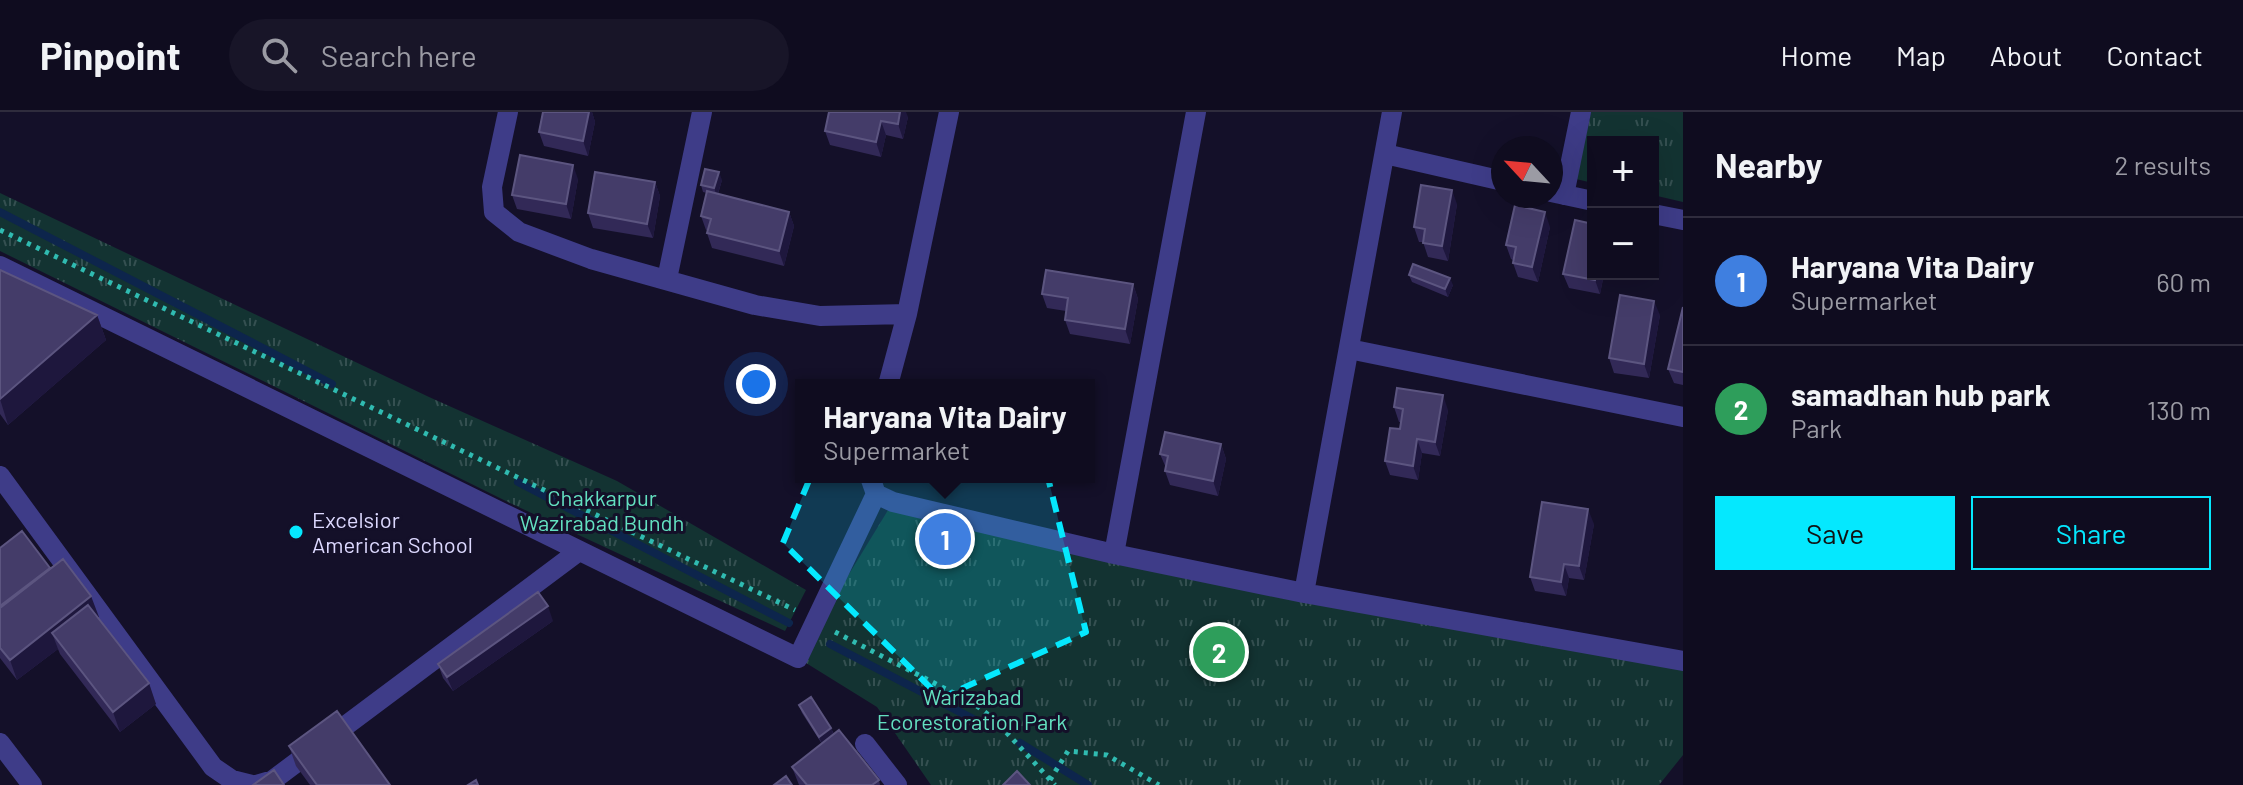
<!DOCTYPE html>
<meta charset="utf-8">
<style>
:root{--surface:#0f0c1f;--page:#181528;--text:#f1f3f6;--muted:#9b9ba4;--line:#2f2c3d;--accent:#05e8fe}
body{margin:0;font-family:Barlow,sans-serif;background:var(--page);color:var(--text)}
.controls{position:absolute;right:24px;top:24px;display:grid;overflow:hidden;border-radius:0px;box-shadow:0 8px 32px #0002}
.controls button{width:72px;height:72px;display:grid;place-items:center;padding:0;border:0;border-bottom:2px solid var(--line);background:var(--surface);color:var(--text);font:40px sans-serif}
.compass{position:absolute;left:1491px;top:24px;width:72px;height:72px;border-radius:50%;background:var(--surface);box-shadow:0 8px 32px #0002;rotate:296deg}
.you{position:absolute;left:756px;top:272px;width:28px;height:28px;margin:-20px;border:6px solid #fff;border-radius:50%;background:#1a73e8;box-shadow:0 0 0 12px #1a73e833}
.badge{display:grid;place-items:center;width:52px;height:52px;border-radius:50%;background:var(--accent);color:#fff;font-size:26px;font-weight:700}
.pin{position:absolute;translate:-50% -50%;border:4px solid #fff;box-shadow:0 2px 8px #0006}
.popup{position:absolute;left:795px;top:267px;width:300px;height:104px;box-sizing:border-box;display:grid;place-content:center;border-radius:0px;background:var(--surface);filter:drop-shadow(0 2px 6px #0005);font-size:26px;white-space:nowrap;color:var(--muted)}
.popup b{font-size:30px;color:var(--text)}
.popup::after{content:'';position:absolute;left:50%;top:100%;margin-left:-16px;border:16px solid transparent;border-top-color:var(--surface)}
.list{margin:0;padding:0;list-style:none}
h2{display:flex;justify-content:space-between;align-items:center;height:104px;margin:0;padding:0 32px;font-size:34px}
h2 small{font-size:26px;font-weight:400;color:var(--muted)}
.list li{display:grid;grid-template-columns:52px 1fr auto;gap:24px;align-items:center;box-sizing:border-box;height:128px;padding:0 32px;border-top:2px solid var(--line)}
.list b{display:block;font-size:30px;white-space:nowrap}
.list p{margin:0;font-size:26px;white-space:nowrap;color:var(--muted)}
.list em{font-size:26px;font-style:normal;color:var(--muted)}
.actions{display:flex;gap:16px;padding:24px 32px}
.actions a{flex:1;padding:18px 0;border:2px solid var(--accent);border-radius:0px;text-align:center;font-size:28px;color:var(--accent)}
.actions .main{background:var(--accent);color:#111}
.icon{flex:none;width:44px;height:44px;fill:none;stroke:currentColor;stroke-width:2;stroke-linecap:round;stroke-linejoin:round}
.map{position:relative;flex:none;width:1683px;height:673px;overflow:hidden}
header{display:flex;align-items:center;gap:48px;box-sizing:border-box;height:112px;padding:0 40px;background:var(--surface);border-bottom:2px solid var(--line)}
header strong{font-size:38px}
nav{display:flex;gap:44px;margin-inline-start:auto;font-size:28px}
.search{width:560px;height:72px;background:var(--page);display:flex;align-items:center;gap:20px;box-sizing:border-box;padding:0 28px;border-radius:44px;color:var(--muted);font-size:30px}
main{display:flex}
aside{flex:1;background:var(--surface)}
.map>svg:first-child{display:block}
.park{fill:url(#park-tufts)}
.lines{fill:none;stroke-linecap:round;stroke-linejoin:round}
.stream{stroke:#0d254c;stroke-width:8}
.path{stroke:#30bbb1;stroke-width:5;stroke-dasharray:4 6;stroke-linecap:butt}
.minor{stroke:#3e3c88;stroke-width:20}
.wall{fill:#322957}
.shaded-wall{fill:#1e173d}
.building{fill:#443c69;stroke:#5c5580;stroke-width:2}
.marked{fill:#05e8fe;fill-opacity:0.2;stroke:#05e8fe;stroke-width:6;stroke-dasharray:16 10;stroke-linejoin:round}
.poi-dot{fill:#05e8fe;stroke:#141029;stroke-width:3}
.labels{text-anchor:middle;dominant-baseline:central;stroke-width:6;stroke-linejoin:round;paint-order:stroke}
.park-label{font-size:22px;fill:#63e0c0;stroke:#141029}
.poi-label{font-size:22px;fill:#ddd9ff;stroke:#141029;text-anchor:start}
</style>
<header>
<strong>Pinpoint</strong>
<div class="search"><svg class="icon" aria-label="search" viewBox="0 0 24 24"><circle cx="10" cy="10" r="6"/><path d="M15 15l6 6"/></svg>Search here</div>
<nav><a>Home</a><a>Map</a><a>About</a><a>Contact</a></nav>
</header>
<main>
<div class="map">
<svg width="1683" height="673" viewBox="0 0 1683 673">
<defs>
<pattern id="park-tufts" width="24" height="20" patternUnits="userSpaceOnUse" patternTransform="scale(2)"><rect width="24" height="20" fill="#133332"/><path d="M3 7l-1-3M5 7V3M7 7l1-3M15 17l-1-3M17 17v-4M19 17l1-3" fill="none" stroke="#355051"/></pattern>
</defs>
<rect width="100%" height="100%" fill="#141029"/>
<!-- park -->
<path class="park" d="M1591,0H1683V90L1653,83V30H1593V71L1576,67Z
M0,81L429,285L617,369L806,478L785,519L510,391L0,139Z
M893,390L1683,554V643L1659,673H931L877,595L798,546Z"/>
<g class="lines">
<!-- stream -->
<path class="stream" d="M0,100L332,272
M518,370L789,511
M830,532L979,610
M1020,631L1088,673"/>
<!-- path -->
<path class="path" d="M0,118L795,498
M835,520L973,591L994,607L1055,673
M1050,668L1068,639L1107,643L1159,673"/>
<!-- minor -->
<path class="minor" d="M508,0L492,75L494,100L519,120L591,147L755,193L820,204L907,202
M1385,42L1503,69
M1551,80L1593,89
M1564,83L1581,0
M1653,102L1683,108
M0,154L798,546L876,382
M667,167L702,0
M1349,237L1683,305
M888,273L907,202L949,0
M0,364L213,655L232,668L252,673
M870,365L876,382L893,390L1114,442L1304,481L1683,549
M1114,442L1196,0
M1304,481L1392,0
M0,631L32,673
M865,632L897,673
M256,673L273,668L579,439"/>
</g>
<!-- wall -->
<path class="wall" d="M543,0H592L595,10L588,44L544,34L539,20Z
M908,5L903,27L886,23L881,45L830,33L825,19Z
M578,67L571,107L517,97L512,83Z
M722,68L718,82L789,100L794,114L784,154L712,136L707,121L708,119L706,118L701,104L707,81L703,80L701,73Z
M655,70L660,84L653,126L593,116L588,101Z
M1457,92L1448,149L1428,145L1423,130H1419L1414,115Z
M1550,115L1538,170L1518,165L1513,151V148L1511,147L1506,133Z
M0,158L97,203L106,228L8,313L0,302Z
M1563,162H1604L1600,182L1569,176Z
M1409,163L1453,173L1448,185L1412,170Z
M1133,172L1138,187L1130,232L1070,222L1065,208L1066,199L1047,196L1042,182Z
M1683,195V273L1674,271L1668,257Z
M1660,203L1649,266L1614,261L1609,246Z
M1394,295L1448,298L1440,344L1422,341L1418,368L1390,363L1385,349L1400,317L1401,310H1399Z
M1221,332L1226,347L1218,384L1170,373L1165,359L1166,356L1160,342Z
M1594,412L1584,468L1569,466L1566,484L1535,479L1530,465Z
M0,436L50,456L99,505H98L156,592L120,620L60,542L58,537L17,568L0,546Z
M553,509L453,579L443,566L438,552Z
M799,593L831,616L834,622L879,668L880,673H799L792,655L822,632L802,601Z
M289,634L390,673H310L296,654Z"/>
<!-- shaded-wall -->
<path class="shaded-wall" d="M589,0H592L595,10L588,44L583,29Z
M900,0H906L908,5L903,27L898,12Z
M881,9L886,23L881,45L876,30Z
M573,53L578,67L571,107L566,92Z
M719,60L722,68L717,84L714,76Z
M655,70L660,84L653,126L647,112Z
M1452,78L1457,92L1448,149L1442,134Z
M789,100L794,114L784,154L779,139Z
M1545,100L1550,115L1538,170L1532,155Z
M1596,162H1604L1600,182L1595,168Z
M1450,166L1453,173L1448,185L1445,177Z
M1133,172L1138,187L1130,232L1125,217Z
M1654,189L1660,203L1649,266L1644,252Z
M97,203L106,228L8,313L0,287Z
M1443,283L1448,298L1440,344L1435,330Z
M1417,327L1422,341L1418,368L1413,354Z
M1221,332L1226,347L1218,384L1213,369Z
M1588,397L1594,412L1584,468L1579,454Z
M1564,452L1569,466L1566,484L1561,470Z
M91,484L99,505L62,534L52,521L58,537L17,568L10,548Z
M548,494L553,509L453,579L447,565Z
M149,571L156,592L120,620L113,600Z
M831,616L834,624L822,632L819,625Z"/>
<!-- building -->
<path class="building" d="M543,0H589L583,29L539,20Z
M829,0H900L898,12L881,9L876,30L825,19Z
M520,43L573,53L566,92L512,83Z
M705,57L719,60L714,76L701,73Z
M595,60L655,70L647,112L588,101Z
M1421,73L1452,78L1442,134L1423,131L1425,117L1414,115Z
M707,79L789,100L779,139L707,121L711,107L701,104Z
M1515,93L1545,100L1532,155L1513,151L1516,135L1506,133Z
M1575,108L1593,112V162H1596L1595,168L1563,162Z
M1413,152L1450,166L1445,177L1409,163Z
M0,158L97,203L0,287Z
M1046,158L1133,172L1125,217L1065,208L1068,186L1042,182Z
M1620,183L1654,189L1644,252L1609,246Z
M1683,195V260L1668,257Z
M1397,276L1443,283L1435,330L1417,327L1413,354L1385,349L1390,316L1400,317L1403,297L1394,295Z
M1165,320L1221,332L1213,369L1165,359L1168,344L1160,342Z
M1542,390L1588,397L1579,454L1564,452L1561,470L1530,465Z
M22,419L50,456L0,494V436Z
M63,447L91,484L10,548L0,536V496Z
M538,480L548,494L447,565L438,552Z
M88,493L149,571L113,600L52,521Z
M811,585L831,616L819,625L799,593Z
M337,599L390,673H317L289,634Z
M839,618L879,668L872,673H807L792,655Z
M274,658L284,673H253Z
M1017,659L1030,673H1003Z
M786,664L792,673H774Z
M476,668L478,673H468Z"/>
<!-- marked area -->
<path class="marked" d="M1034,309L1086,520L941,586L783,431L830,318Z"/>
<!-- markers -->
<circle class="poi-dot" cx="296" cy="420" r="8"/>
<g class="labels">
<!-- park labels -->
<g class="park-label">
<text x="602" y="385">Chakkarpur<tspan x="602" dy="25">Wazirabad Bundh</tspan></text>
<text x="972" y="584">Warizabad<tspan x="972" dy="25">Ecorestoration Park</tspan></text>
</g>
<!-- poi labels -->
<g class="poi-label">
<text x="312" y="407">Excelsior<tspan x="312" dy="25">American School</tspan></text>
</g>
</g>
</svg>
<div class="controls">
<button>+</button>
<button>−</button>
</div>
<svg class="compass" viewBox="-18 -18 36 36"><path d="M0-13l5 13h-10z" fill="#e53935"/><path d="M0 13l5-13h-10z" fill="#9b9ba4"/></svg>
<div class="you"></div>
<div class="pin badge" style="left:945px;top:427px;background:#3f7fe0">1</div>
<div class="popup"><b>Haryana Vita Dairy</b>Supermarket</div>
<div class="pin badge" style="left:1219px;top:540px;background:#2e9e5b">2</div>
</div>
<aside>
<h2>Nearby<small>2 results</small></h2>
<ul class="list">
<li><span class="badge" style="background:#3f7fe0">1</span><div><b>Haryana Vita Dairy</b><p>Supermarket</p></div><em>60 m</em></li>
<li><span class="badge" style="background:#2e9e5b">2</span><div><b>samadhan hub park</b><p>Park</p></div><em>130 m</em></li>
</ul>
<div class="actions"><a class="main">Save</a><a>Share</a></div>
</aside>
</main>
